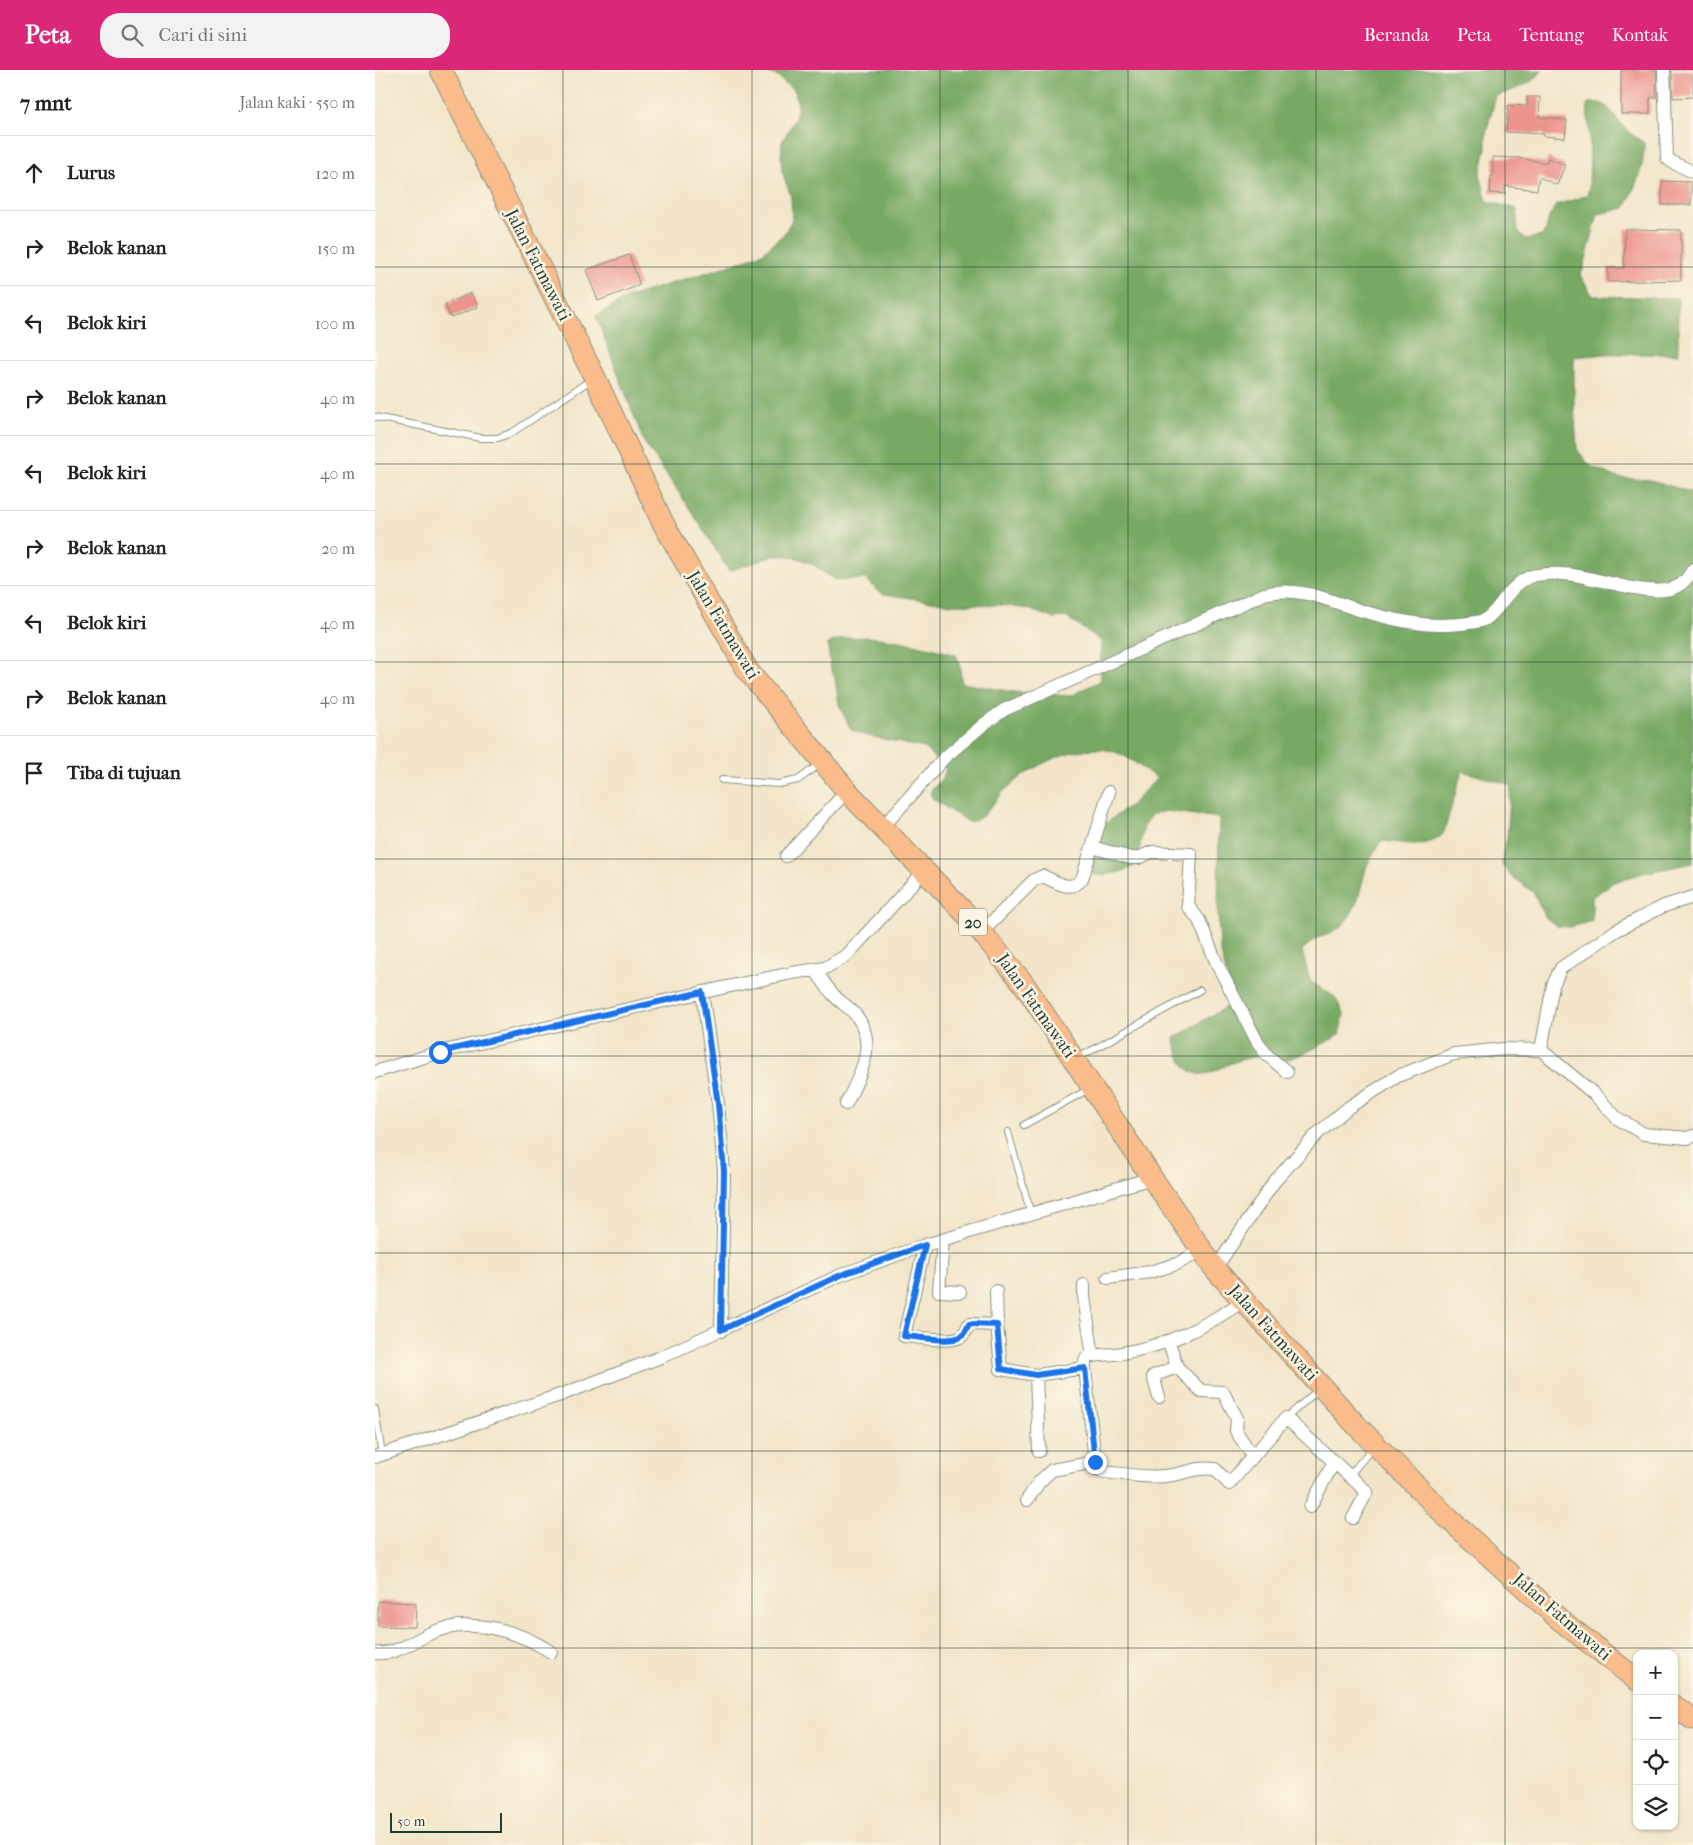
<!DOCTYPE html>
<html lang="id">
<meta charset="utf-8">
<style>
:root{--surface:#fff;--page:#f2f2f2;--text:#222;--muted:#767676;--line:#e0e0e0;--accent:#db2777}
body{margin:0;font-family:"IM FELL French Canon",serif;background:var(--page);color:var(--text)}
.controls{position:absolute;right:15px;bottom:15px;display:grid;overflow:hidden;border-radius:10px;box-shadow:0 1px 4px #0004}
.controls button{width:45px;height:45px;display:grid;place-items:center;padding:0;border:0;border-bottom:1px solid var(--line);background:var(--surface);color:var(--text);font:25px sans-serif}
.scale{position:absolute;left:15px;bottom:12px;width:112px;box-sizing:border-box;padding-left:5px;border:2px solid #1f3d34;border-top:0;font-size:14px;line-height:18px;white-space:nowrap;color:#1f3d34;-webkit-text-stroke:4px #fcf5e5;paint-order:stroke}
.stop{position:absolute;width:15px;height:15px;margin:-11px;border:4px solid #1a73e8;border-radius:50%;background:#fff}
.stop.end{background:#1a73e8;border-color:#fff;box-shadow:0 1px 5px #0008}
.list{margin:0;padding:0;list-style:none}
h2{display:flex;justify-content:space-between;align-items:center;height:65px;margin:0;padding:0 20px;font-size:21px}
h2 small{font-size:16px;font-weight:400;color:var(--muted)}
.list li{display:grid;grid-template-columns:32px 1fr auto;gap:15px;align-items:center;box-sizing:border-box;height:75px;padding:0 20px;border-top:1px solid var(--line)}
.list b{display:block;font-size:19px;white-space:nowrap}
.list em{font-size:16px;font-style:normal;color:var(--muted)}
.icon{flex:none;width:28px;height:28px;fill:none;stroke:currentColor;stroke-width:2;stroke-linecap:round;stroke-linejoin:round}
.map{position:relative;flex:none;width:1318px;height:1775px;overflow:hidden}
header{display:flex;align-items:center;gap:30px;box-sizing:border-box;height:70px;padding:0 25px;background:var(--accent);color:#fff}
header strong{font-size:24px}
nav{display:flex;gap:28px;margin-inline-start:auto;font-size:18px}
.search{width:350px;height:45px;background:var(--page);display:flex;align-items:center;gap:12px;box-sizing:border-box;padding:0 18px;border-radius:20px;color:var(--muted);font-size:19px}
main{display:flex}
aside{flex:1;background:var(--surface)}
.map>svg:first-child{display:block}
.forest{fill:#77a963;stroke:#4b734c}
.building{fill:#ec938c}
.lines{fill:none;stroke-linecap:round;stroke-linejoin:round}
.service-casing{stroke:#88917e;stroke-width:8}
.minor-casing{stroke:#88917e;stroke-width:14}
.trunk-casing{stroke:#88917e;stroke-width:23}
.service{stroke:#fff;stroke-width:6}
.minor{stroke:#fff;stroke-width:12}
.trunk{stroke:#f9bc8a;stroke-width:21}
.route{stroke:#1a73e8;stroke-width:6}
.grid{fill:none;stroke:#1f3d34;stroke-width:1;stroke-opacity:0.55}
.labels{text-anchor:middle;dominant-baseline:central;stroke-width:5;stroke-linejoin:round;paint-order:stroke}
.shield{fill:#fcf5e5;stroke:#617469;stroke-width:1}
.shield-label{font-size:16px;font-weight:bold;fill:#1f3d34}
.street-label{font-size:18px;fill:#1f3d34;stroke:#fcf5e5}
</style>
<header>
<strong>Peta</strong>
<div class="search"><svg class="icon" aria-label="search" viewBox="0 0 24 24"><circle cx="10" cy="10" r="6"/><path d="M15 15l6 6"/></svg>Cari di sini</div>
<nav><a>Beranda</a><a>Peta</a><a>Tentang</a><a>Kontak</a></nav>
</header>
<main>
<aside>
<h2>7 mnt<small>Jalan kaki · 550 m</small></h2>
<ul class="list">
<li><svg class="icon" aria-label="ahead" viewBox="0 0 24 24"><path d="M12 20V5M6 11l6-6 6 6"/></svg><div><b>Lurus</b></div><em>120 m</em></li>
<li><svg class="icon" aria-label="right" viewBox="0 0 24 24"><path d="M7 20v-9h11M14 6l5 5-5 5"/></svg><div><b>Belok kanan</b></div><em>150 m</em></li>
<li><svg class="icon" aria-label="left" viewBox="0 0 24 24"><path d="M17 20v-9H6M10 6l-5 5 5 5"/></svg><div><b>Belok kiri</b></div><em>100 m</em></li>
<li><svg class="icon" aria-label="right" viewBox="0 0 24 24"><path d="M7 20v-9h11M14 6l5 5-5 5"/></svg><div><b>Belok kanan</b></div><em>40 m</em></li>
<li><svg class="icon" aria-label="left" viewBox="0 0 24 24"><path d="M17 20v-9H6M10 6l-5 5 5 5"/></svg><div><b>Belok kiri</b></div><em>40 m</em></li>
<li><svg class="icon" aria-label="right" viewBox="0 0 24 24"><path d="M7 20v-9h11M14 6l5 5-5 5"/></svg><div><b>Belok kanan</b></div><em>20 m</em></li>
<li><svg class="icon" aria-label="left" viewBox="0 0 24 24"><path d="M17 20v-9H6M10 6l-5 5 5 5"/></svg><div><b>Belok kiri</b></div><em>40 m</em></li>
<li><svg class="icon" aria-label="right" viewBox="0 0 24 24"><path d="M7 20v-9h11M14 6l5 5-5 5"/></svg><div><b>Belok kanan</b></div><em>40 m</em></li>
<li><svg class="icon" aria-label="arrive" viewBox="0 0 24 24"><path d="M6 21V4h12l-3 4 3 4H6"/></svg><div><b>Tiba di tujuan</b></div></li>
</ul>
</aside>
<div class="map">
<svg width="1318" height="1775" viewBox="0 0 1318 1775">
<rect width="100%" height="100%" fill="#fcf5e5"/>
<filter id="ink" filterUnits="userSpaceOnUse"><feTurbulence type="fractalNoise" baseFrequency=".02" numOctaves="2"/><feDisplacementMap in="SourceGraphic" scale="10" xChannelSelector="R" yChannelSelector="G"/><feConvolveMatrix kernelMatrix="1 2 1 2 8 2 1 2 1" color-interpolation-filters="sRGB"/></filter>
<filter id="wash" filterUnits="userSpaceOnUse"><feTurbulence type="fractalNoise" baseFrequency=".0096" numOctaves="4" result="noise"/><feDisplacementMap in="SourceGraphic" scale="20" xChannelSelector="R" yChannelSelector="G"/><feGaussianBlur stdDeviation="1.12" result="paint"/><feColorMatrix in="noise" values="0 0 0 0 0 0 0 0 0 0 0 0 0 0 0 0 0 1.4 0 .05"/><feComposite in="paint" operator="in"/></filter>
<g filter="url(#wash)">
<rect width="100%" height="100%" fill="#f2e5c9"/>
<!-- forest -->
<path class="forest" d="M381,0H1168C1158,15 1137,20 1121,26L1111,63V78L1105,105L1112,131L1142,139V159L1146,166L1152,169L1166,166L1171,161L1174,147L1181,135L1211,126L1214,120L1215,74L1212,34C1233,26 1239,49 1252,60C1257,65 1263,69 1269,73C1270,98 1260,116 1250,138L1223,144L1208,200L1205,205L1218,226L1303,228V284H1230L1199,287V334L1202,379L1215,396L1243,408L1276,410L1318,423V793L1268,803L1239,812L1217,827V851L1195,857L1182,856L1171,848L1158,822L1136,806L1127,795L1128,782L1132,769L1136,715L1087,701L1069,762C1057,781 1025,772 1006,771L992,795L982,832L976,844L967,856L955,864L942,868L927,880L935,911L960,927L969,944L964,965C948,974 926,987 908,990C901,991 893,988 885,987C876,987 867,989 859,992C847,996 833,1008 820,1003C806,998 802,980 799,968L859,932L845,879L843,843L844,748L791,741L776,745L769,757L761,795C747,803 734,805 718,805L715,775L723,759L758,733L782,708C771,701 753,686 740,682C703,670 653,697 627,723C615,736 612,749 593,752L558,729L555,722L569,706L571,699L549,678L489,665L476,660L464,635L460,608L455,596L453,574C482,557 550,576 581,585L584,591L587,613L638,622L695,626L725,611L726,571L691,547L678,548L653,539L625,535L577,534L509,524L501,519L491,509L462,510L450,504L439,495L426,489L412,486H398L354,501L317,442L269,372L221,246L253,227L359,194L386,184L409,164L417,150L416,127L407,101L406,86L407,72L420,49L423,35L420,21L400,5Z"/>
<g id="blocks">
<!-- building -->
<path class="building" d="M1246,0H1281L1282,28H1275V44H1246Z
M1297,0H1318V27L1298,28Z
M1152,27H1165L1164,47L1192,50L1190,68L1169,66V64L1131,62L1133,35L1152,36Z
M1118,87L1144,88L1171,93L1173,88L1190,95L1182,115L1164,107L1162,120L1130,116V124L1115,123L1116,106H1118Z
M1287,111L1316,112V135H1287Z
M1250,159L1306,160V210L1233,212V198H1249Z
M254,185L265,215L223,231L211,200Z
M96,223L103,237L76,248L70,234Z
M3,1531L41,1533L40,1557L3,1556Z"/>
</g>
</g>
<g filter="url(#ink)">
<use href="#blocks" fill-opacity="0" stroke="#88917e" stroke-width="1"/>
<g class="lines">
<defs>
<path id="service" d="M0,347L106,368H123L138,362L217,309
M347,710L404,714L423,710L445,694
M703,988L825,920
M649,1055L714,1019
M633,1062L656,1144
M0,1339L7,1385
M911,1348L944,1319
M974,1406L999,1376"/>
<path id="minor" d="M1289,0L1292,88L1297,92L1318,102
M507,758L569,688L608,655L629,640L889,524C926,515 956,532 991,542C1015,549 1042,555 1066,555C1076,555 1104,553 1111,549C1118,544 1124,536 1129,529C1148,505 1157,503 1187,504C1217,504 1276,531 1303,516C1309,513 1314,506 1318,499
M717,777L756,788H763L777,782L816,784L813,836L824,850L842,894L882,971L892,985L912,1002
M411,786L472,721
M607,862L659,810L668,806C682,812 695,823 707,809L734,722
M441,901C446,908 451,916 457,923C463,931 473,936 480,944C504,973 485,1005 471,1034
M327,922L343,1034L349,1101L346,1261
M1166,980L1178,915L1186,898L1242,860L1289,836L1318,827
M0,1002L65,982L204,950L356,916L417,903L450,898L472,885L549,801
M568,1170L564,1221L585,1222
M550,1175L529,1266C543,1267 574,1273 585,1267C590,1264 592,1259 594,1254L622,1255L626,1299L661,1305L710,1298
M840,1199L899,1112L942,1064L974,1037L1023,1006L1079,984L1129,979L1166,980L1219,1024L1242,1048L1269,1064L1312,1068L1318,1066
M733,1208L775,1202L802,1194L827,1180
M709,1215V1227L718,1286
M621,1221L622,1255
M868,1231C830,1257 794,1275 747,1283C736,1285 724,1284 712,1287L710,1291V1298L720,1392L723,1399L728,1402C751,1404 775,1409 798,1405C815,1402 821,1397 840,1399L854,1414L911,1348L992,1422L978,1448
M794,1272L802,1297L826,1321L848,1322L862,1348L861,1361L878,1387
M661,1305L664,1381
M784,1327L778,1306L802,1297
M0,1387L188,1324L286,1287L466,1205L550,1175L777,1108
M652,1430L665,1411L677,1400L720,1392
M935,1437L959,1392
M0,1583C20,1585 37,1572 54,1564C92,1546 143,1560 176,1582"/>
<path id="trunk" d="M66,0L220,308L288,453L373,601L472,721L593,846L649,914L777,1108L840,1199L982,1356L1074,1449L1184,1549L1262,1610
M1299,1636L1318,1649"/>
</defs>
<!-- service casing -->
<use href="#service" class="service-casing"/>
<!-- minor casing -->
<use href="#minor" class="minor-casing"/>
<!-- trunk casing -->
<use href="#trunk" class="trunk-casing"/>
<!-- service -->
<use href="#service" class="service"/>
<!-- minor -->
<use href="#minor" class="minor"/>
<!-- trunk -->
<use href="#trunk" class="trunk"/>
</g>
</g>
<g class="lines" filter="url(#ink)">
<!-- route -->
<path class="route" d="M65,982L327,922L343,1034L349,1101L346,1260L466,1205L550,1175L529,1266C543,1267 574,1273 585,1267C590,1264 592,1259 594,1254L622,1255L626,1299L661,1305L710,1298L720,1392"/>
</g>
<!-- grid -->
<path class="grid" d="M188,0V1775M377,0V1775M565,0V1775M753,0V1775M941,0V1775M1130,0V1775M0,197H1318M0,394H1318M0,592H1318M0,789H1318M0,986H1318M0,1183H1318M0,1381H1318M0,1578H1318"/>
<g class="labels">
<!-- shield labels -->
<rect class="shield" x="584" y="838.5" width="28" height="27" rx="4"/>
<g class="shield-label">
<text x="598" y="852">20</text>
</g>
<!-- street labels -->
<g class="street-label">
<text transform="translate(163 195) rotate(63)">Jalan Fatmawati</text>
<text transform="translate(348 555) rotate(59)">Jalan Fatmawati</text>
<text transform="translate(661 936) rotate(55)">Jalan Fatmawati</text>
<text transform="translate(898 1263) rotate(48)">Jalan Fatmawati</text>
<text transform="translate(1187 1547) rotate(41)">Jalan Fatmawati</text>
</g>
</g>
</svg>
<div class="controls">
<button>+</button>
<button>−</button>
<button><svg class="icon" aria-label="locate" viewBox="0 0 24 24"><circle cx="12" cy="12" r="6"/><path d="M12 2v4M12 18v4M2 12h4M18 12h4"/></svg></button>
<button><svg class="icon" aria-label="layers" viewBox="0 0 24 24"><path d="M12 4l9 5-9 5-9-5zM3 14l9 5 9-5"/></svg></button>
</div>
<div class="scale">50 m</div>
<div class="stop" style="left:65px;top:982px"></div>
<div class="stop end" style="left:720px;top:1392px"></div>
</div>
</main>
